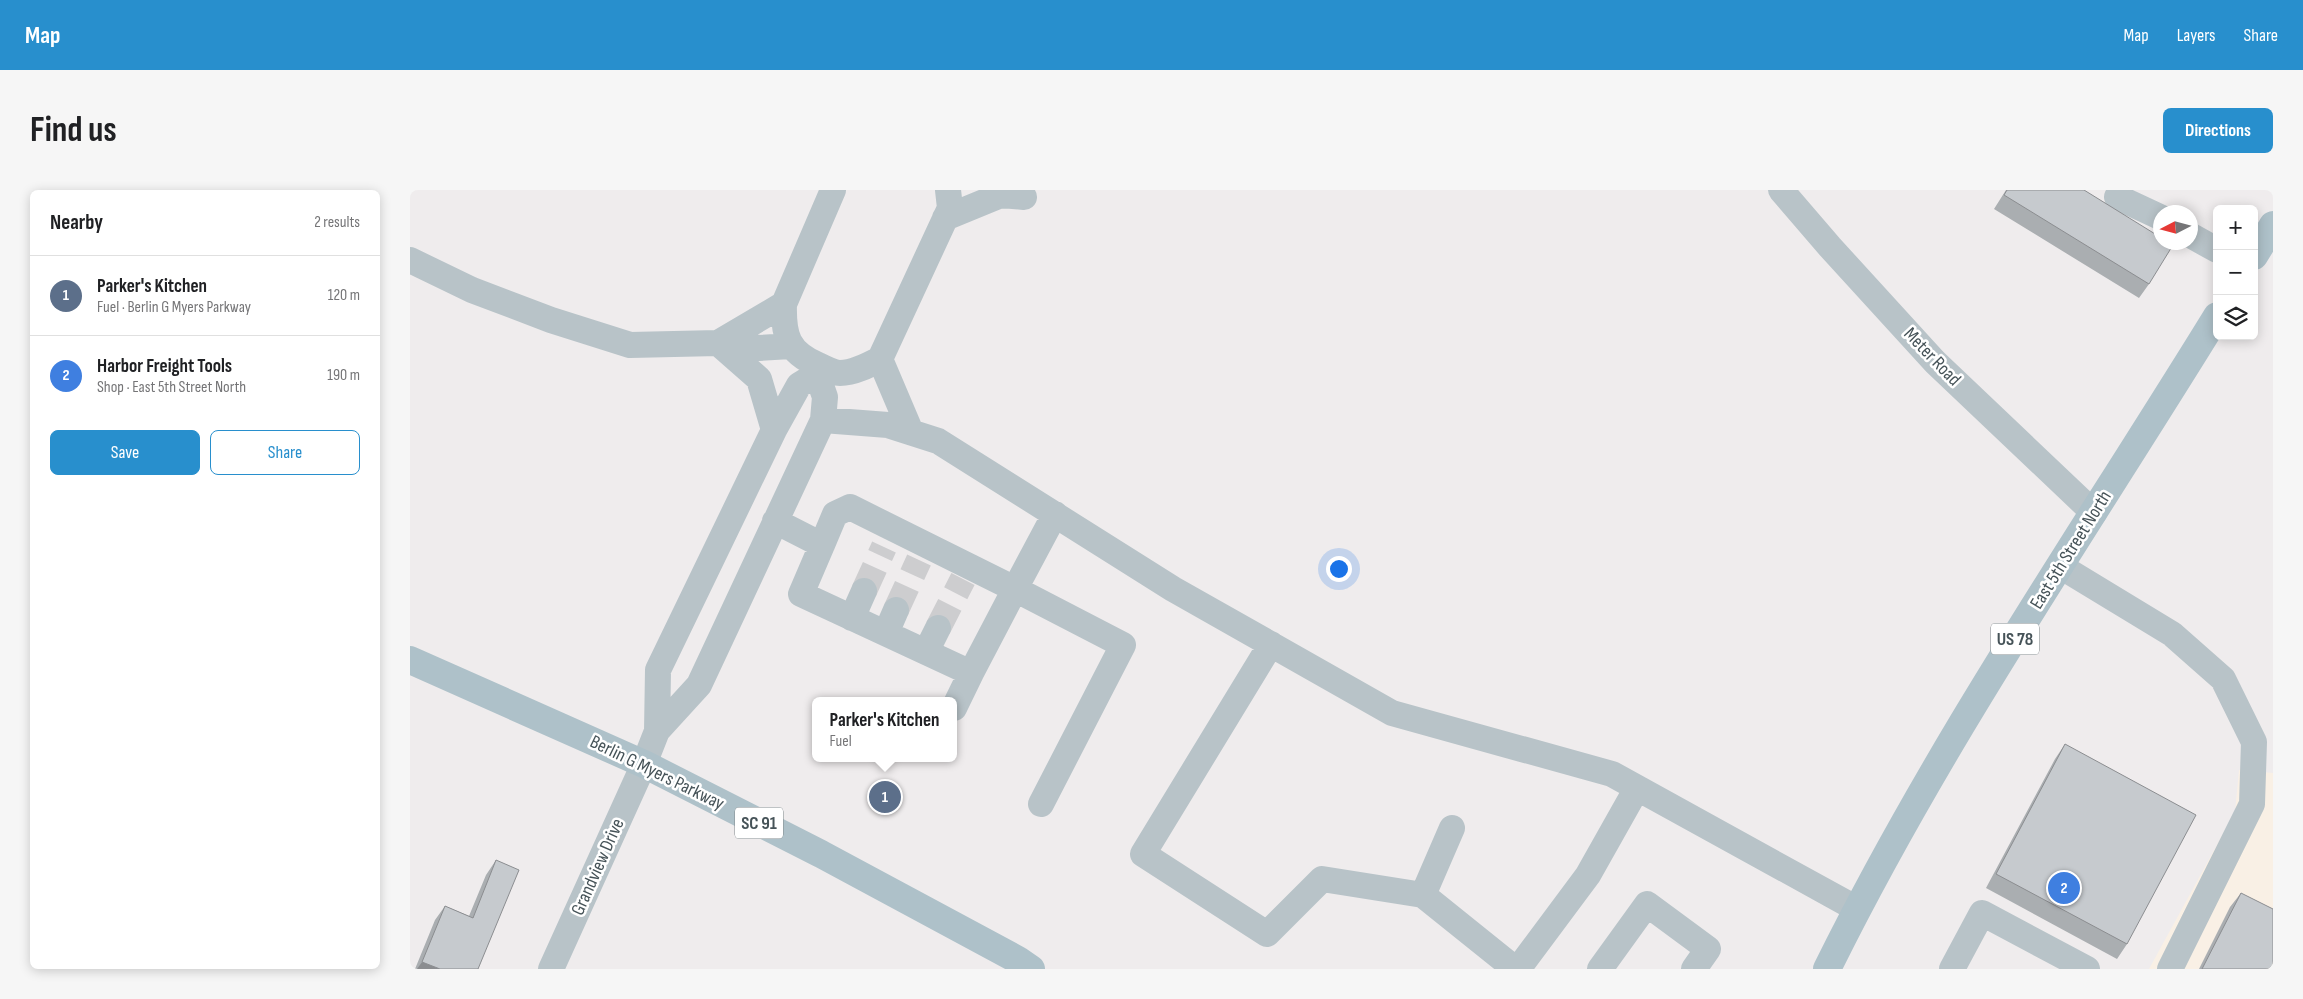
<!DOCTYPE html>
<meta charset="utf-8">
<style>
:root{--surface:#fff;--page:#f6f6f6;--text:#202124;--muted:#757577;--line:#e0e0e0;--accent:#288fcd}
body{margin:0;font-family:"Sofia Sans Condensed",sans-serif;background:var(--page);color:var(--text)}
.controls{position:absolute;right:15px;top:15px;display:grid;overflow:hidden;border-radius:8px;box-shadow:0 2px 12px #0003}
.controls button{width:45px;height:45px;display:grid;place-items:center;padding:0;border:0;border-bottom:1px solid var(--line);background:var(--surface);color:var(--text);font:25px sans-serif}
.compass{position:absolute;left:1743px;top:15px;width:45px;height:45px;border-radius:50%;background:var(--surface);box-shadow:0 2px 12px #0003;rotate:264deg}
.you{position:absolute;left:928px;top:378px;width:18px;height:18px;margin:-12px;border:4px solid #fff;border-radius:50%;background:#1a73e8;box-shadow:0 0 0 8px #1a73e833}
.badge{display:grid;place-items:center;width:32px;height:32px;border-radius:50%;background:var(--accent);color:#fff;font-size:16px;font-weight:700}
.pin{position:absolute;translate:-50% -50%;border:2px solid #fff;box-shadow:0 1px 5px #0006}
.popup{position:absolute;left:402px;top:507px;width:145px;height:65px;box-sizing:border-box;display:grid;place-content:center;border-radius:8px;background:var(--surface);filter:drop-shadow(0 1px 4px #0005);font-size:16px;white-space:nowrap;color:var(--muted)}
.popup b{font-size:19px;color:var(--text)}
.popup::after{content:'';position:absolute;left:50%;top:100%;margin-left:-10px;border:10px solid transparent;border-top-color:var(--surface)}
.list{margin:0;padding:0;list-style:none}
h2{display:flex;justify-content:space-between;align-items:center;height:65px;margin:0;padding:0 20px;font-size:21px}
h2 small{font-size:16px;font-weight:400;color:var(--muted)}
.list li{display:grid;grid-template-columns:32px 1fr auto;gap:15px;align-items:center;box-sizing:border-box;height:80px;padding:0 20px;border-top:1px solid var(--line)}
.list b{display:block;font-size:19px;white-space:nowrap}
.list p{margin:0;font-size:16px;white-space:nowrap;color:var(--muted)}
.list em{font-size:16px;font-style:normal;color:var(--muted)}
.actions{display:flex;gap:10px;padding:15px 20px}
.actions a{flex:1;padding:11px 0;border:1px solid var(--accent);border-radius:8px;text-align:center;font-size:18px;color:var(--accent)}
.actions .main{background:var(--accent);color:#fff}
.icon{flex:none;width:28px;height:28px;fill:none;stroke:currentColor;stroke-width:2;stroke-linecap:round;stroke-linejoin:round}
.map{position:relative;flex:none;width:1863px;height:779px;overflow:hidden;border-radius:8px}
header{display:flex;align-items:center;gap:30px;box-sizing:border-box;height:70px;padding:0 25px;background:var(--accent);color:#fff}
header strong{font-size:24px}
nav{display:flex;gap:28px;margin-inline-start:auto;font-size:18px}
.intro{display:flex;align-items:center;justify-content:space-between;box-sizing:border-box;height:120px;padding:0 30px}
h1{margin:0;font-size:35px}
.button{padding:12px 22px;border-radius:8px;background:var(--accent);color:#fff;font-size:18px;font-weight:700}
main{display:flex;gap:30px;padding:0 30px}
aside{flex:1;background:var(--surface);border-radius:8px;box-shadow:0 2px 12px #0003}
.map>svg:first-child{display:block}
.commercial{fill:#f9f0e5}
.lines{fill:none;stroke-linecap:round;stroke-linejoin:round}
.minor-tunnel{stroke:#cdcdcf;stroke-width:26;stroke-dasharray:26 13;stroke-linecap:butt}
.minor{stroke:#b8c3c8;stroke-width:26}
.major{stroke:#aec1c9;stroke-width:28}
.wall{fill:#aaaeb1}
.shaded-wall{fill:#8b8d90}
.building{fill:#c6cace;stroke:#8b8d90}
.labels{text-anchor:middle;dominant-baseline:central;stroke-width:5;stroke-linejoin:round;paint-order:stroke}
.shield{fill:#fff;stroke:#7e878a;stroke-width:1}
.shield-label{font-size:18px;font-weight:bold;fill:#465358}
.street-label{font-size:19px;fill:#465358;stroke:#fff}
</style>
<header>
<strong>Map</strong>
<nav><a>Map</a><a>Layers</a><a>Share</a></nav>
</header>
<div class="intro"><h1>Find us</h1><a class="button">Directions</a></div>
<main>
<aside>
<h2>Nearby<small>2 results</small></h2>
<ul class="list">
<li><span class="badge" style="background:#5c6f8a">1</span><div><b>Parker's Kitchen</b><p>Fuel · Berlin G Myers Parkway</p></div><em>120 m</em></li>
<li><span class="badge" style="background:#3f7fe0">2</span><div><b>Harbor Freight Tools</b><p>Shop · East 5th Street North</p></div><em>190 m</em></li>
</ul>
<div class="actions"><a class="main">Save</a><a>Share</a></div>
</aside>
<div class="map">
<svg width="1863" height="779" viewBox="0 0 1863 779">
<rect width="100%" height="100%" fill="#efeced"/>
<!-- commercial -->
<path class="commercial" d="M1829,580L1863,583V779H1739L1825,622Z"/>
<g class="lines">
<!-- minor-tunnel -->
<path class="minor-tunnel" d="M454,401L474,357
M486,420L509,370
M528,438L553,389"/>
<!-- minor -->
<path class="minor" d="M423,0L374,114C373,146 378,162 408,175C414,178 424,183 430,183C444,183 459,175 470,169L540,18L538,0
M1371,0L1420,57L1525,172L1684,323
M1707,7L1750,27
M535,28L591,5L614,7
M1780,45L1807,60
M0,70L62,100L141,130L220,155L308,153L349,158L381,156
M308,153L349,189L364,240
M308,153L374,114
M470,169L501,242
M413,230L478,235L528,251L763,399L982,523L1202,584L1447,719
M365,331L412,355L391,404L561,483L544,518
M412,355L425,324L440,317L605,399L561,483
M1650,376L1762,444L1813,489L1844,552L1842,614L1760,779
M442,428L454,401
M476,443L486,420
M861,454L733,664L857,744L912,689L1013,705L1105,779
M516,462L528,438
M247,541L289,495L413,230L415,207L407,184
M631,614L713,455L605,399L645,324
M1013,705L1042,638
M141,779L234,574L247,541L248,480L364,240L389,195L407,184L410,176
M1108,779L1178,685L1227,598
M1190,779L1237,714L1298,759L1284,779
M1542,779L1572,723L1677,779"/>
<!-- major -->
<path class="major" d="M1844,66L1863,35
M0,470L234,574L411,664L608,770L621,779
M1417,779C1529,552 1674,342 1807,126"/>
</g>
<!-- wall -->
<path class="wall" d="M1596,0H1674L1739,94L1729,108L1584,19Z
M1655,554L1717,754L1707,769L1576,698L1645,569Z
M86,670L68,779H5L25,730L35,716L59,726L76,685Z
M1831,703L1863,779H1789L1820,717Z"/>
<!-- shaded-wall -->
<path class="shaded-wall" d="M12,772L30,779H7Z"/>
<!-- building -->
<path class="building" d="M1597,0H1674L1750,47V52H1760L1763,55L1739,94L1594,5Z
M1655,554L1786,625L1717,754L1586,684Z
M86,670L109,680L68,779H30L12,772L35,716L63,728Z
M1831,703L1863,719V779H1792Z"/>
<g class="labels">
<!-- shield labels -->
<g class="shield">
<rect x="1581" y="433.5" width="48" height="31" rx="4"/>
<rect x="325" y="617.5" width="48" height="31" rx="4"/>
</g>
<g class="shield-label">
<text x="1605" y="449">US 78</text>
<text x="349" y="633">SC 91</text>
</g>
<!-- street labels -->
<g class="street-label">
<text transform="translate(1522 167) rotate(46)">Meter Road</text>
<text transform="translate(1661 360) rotate(-58)">East 5th Street North</text>
<text transform="translate(247 583) rotate(26)">Berlin G Myers Parkway</text>
<text transform="translate(188 677) rotate(-66)">Grandview Drive</text>
</g>
</g>
</svg>
<div class="controls">
<button>+</button>
<button>−</button>
<button><svg class="icon" aria-label="layers" viewBox="0 0 24 24"><path d="M12 4l9 5-9 5-9-5zM3 14l9 5 9-5"/></svg></button>
</div>
<svg class="compass" viewBox="-18 -18 36 36"><path d="M0-13l5 13h-10z" fill="#e53935"/><path d="M0 13l5-13h-10z" fill="#757577"/></svg>
<div class="you"></div>
<div class="pin badge" style="left:475px;top:607px;background:#5c6f8a">1</div>
<div class="popup"><b>Parker's Kitchen</b>Fuel</div>
<div class="pin badge" style="left:1654px;top:698px;background:#3f7fe0">2</div>
</div>
</main>
